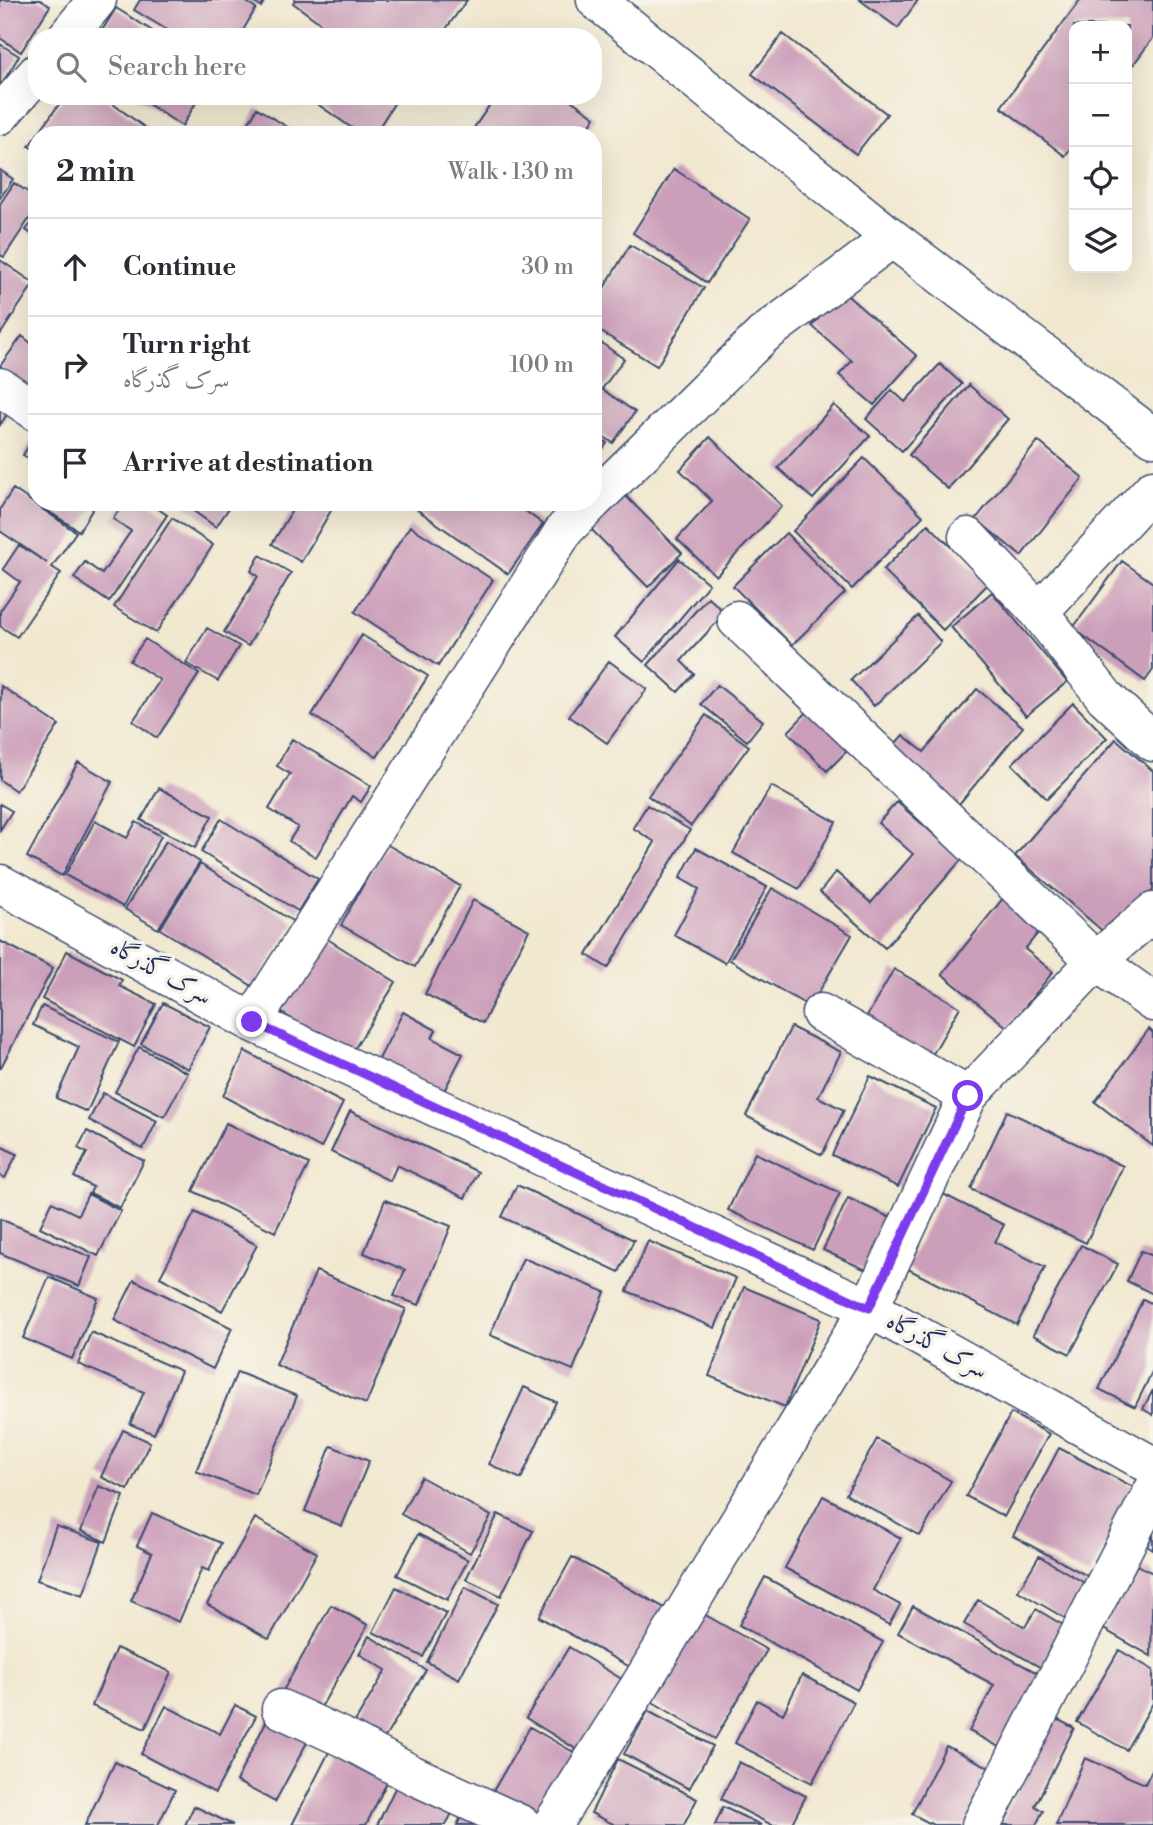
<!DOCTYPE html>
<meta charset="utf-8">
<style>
:root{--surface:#fff;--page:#f2f2f3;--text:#2b2b33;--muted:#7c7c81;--line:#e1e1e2}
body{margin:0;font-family:"Libre Bodoni",Amiri,serif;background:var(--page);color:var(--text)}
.controls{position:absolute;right:21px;top:21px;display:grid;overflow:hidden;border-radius:14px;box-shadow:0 7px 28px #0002}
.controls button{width:63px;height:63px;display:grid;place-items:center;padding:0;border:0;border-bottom:2px solid var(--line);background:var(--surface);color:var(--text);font:35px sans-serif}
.stop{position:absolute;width:21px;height:21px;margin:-16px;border:5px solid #7c3aed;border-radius:50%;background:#fff}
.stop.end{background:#7c3aed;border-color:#fff;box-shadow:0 2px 7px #0008}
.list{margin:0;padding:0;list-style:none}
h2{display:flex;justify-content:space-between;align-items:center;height:91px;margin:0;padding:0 28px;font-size:30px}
h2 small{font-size:23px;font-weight:400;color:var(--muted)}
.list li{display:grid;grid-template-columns:46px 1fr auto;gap:21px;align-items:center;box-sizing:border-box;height:98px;padding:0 28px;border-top:2px solid var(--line)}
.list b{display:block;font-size:26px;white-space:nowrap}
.list p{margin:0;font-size:23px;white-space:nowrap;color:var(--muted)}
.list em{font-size:23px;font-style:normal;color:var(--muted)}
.icon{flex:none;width:38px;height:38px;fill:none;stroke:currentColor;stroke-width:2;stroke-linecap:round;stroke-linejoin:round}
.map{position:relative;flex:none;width:1153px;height:1825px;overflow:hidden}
.search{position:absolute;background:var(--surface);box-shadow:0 7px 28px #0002;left:28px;top:28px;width:574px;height:77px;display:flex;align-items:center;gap:18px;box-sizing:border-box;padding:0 24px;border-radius:28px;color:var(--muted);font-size:26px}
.panel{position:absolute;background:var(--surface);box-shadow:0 7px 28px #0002;left:28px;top:126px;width:574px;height:385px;border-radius:28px}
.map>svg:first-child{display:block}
.building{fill:#cb9eba}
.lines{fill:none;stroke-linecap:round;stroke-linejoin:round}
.minor-casing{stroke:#3b4b6f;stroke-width:41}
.minor{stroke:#fff;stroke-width:38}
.route{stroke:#7c3aed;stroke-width:9}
.labels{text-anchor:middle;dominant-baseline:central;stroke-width:7;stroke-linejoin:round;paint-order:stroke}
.street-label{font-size:24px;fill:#1b2f5e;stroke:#f7f3e8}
</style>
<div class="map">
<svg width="1153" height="1825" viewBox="0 0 1153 1825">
<rect width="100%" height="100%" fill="#f7f3e8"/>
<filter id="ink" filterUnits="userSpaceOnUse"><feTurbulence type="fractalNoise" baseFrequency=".0143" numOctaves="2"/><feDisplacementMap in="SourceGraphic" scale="14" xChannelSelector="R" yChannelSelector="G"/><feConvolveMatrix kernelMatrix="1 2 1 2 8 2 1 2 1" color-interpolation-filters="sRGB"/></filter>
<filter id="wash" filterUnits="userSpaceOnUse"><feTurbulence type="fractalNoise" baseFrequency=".00686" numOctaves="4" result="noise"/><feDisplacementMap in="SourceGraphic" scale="28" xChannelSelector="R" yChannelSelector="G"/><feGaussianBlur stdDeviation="1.57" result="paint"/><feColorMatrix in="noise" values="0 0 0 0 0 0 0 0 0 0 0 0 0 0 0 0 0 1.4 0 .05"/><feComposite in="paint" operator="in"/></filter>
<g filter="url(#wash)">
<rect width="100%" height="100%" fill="#f1e8d0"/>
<g id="blocks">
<!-- building -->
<path class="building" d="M0,0H40L50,6L21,52L0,38Z
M140,0H243L256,8L239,37H179L134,10Z
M249,0H265L261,7Z
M295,0H467L440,37H339L293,3Z
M860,0H918L898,28Z
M1080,0H1153V38L1127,73V26H1074V143L1065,156L1001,107Z
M116,8L162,37H98Z
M783,34L887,114L856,154L752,74Z
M0,44L19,56L0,87Z
M65,96H102L155,135H37V152L29,146Z
M136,96H200L182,126Z
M306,96H386L395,102L374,135H362Z
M496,96H565L595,117L583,135H469Z
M257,108L292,130L289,135H242Z
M674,169L750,219L707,283L633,233Z
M0,170L13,179L0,198Z
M14,183L37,198V207L4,257L0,255V204Z
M37,216V238L26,230Z
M630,245L704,288L657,366L593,327V306Z
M0,260L34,283L0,335Z
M842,291L917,356L874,405L839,375L852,361L812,326Z
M22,336L37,348V395L0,366Z
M593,337L624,359L602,389L635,412L613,443L593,429Z
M940,364L962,384L902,451L866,419L892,390L905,402Z
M969,385L1008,419L948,489L909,455Z
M0,400L12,407L0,425Z
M834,405L870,436L813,499L778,468Z
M37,432V464L23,455Z
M593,433L607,443L593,463Z
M710,437L782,506L716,576L677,539L712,501L680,470Z
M1038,441L1083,478L1021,556L976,519Z
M864,458L923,516L852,589L793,531Z
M13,489L76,532L52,567L61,573L17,637L0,626V611L20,582L3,569L19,545L47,563L0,531V509Z
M622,492L682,553L648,587L588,526Z
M45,502H97L79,531L42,507Z
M124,502H148L167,515L109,602L74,578L85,562L102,574L131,531L113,519Z
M181,502H233L216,527Z
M297,502H336L301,562L272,544Z
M419,502H513L543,524L508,574L415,508Z
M172,518L213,545L156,633L114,607Z
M928,524L988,584L943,630L883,570Z
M410,526L493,580L438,666L355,612Z
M786,533L845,593L792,645L733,586Z
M260,555L291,573L248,646L224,632L258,576L251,571Z
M679,559L709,584L644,662L615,637Z
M1122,561L1153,583V670L1145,681L1073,628Z
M992,592L1067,682L1026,716L951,627Z
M708,597L725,613L681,661L694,674L678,692L648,665Z
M918,616L941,642L874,706L851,680Z
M207,628L239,646L218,681L186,663Z
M362,635L428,676L377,757L312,715Z
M145,639L199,674L157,738L133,721L160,680L130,661Z
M609,661L647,689L607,743L569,716Z
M717,685L763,721L747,741L701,704Z
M1,686L59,725L16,791L0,780Z
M977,689L1023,727L954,810L887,753L903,735L924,752Z
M1073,703L1107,738L1047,799L1012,764Z
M810,709L850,748L827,771L788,732Z
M706,715L749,746L691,826L648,796Z
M292,739L371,786L361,802L352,796L316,857L289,841L298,827L269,809L290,774L277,766Z
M1116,739L1153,771V890L1112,939L1015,856Z
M78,762L112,782L62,876L27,857Z
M771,786L836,822L799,889L733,853Z
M159,788L212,816L195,848L141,820Z
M897,802L962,859L885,948L820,892L836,872L871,903L913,854L878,823Z
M0,804L12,811L0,830Z
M647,805L690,830L608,968L587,955L655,842L633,828Z
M221,819L318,879L298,911L201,852Z
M95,821L127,838L136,822L161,836L123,907L65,875Z
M166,841L200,862L158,929L125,909Z
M386,844L460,886L415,967L341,925Z
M696,848L767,887L725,963L674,935L699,889L680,878Z
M200,864L294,922L254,987L160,929Z
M772,888L852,935L810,1007L730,960Z
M1004,897L1042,928L1025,949L1053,972L1008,1028L942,974Z
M473,900L529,930L483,1023L425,994Z
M321,935L396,982L350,1056L276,1009Z
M0,941L53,968L0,1069Z
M67,951L122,980L119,986L156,1004L134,1047L42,999Z
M894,969L960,1007L927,1064L861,1027Z
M163,1003L210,1027L188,1069L141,1044Z
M42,1006L119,1042L87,1112L56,1098L79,1047L33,1025Z
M403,1012L436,1030L432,1038L463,1054L442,1095L378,1061Z
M791,1027L841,1052L818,1097L844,1110L822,1155L746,1116Z
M1149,1029L1153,1033V1146L1095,1102Z
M139,1047L188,1073L164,1117L115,1092Z
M245,1051L343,1103L321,1148L223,1096Z
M870,1076L936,1108L898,1187L832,1155Z
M103,1093L157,1121L143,1149L89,1120Z
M350,1111L478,1172L465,1198L397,1165L390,1181L331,1152Z
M1007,1111L1123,1166L1086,1243L971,1189Z
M226,1123L309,1164L275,1232L193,1191Z
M87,1131L144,1161L120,1208L90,1193L93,1187L74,1177L87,1153L78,1148Z
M0,1146L17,1154L5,1178L0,1176Z
M755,1153L840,1193L813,1250L728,1210Z
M517,1185L634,1240L619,1272L502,1217Z
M88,1194L121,1211L98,1256L40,1227L52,1202L78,1215Z
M943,1194L1004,1225L995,1242L1045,1267L1017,1325L906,1268Z
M848,1198L891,1218L866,1270L823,1250Z
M385,1200L451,1226L419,1305L394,1296L405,1270L364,1253Z
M195,1212L257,1245L222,1311L160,1277Z
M0,1219L91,1257L79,1286L0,1253Z
M648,1241L736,1278L715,1328L627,1291Z
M1081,1245L1118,1264L1070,1354L1033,1335Z
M1141,1251L1153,1256V1294L1127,1281Z
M523,1258L605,1292L573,1370L490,1335Z
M316,1271L406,1309L366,1404L276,1365Z
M49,1277L98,1298L72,1359L23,1338Z
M134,1280L232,1328L213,1369L114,1320Z
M744,1287L821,1319L785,1407L709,1376Z
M1143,1299L1153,1304V1370L1135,1407L1099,1389Z
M91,1332L181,1371L154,1434L130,1424L144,1392L78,1364Z
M237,1372L297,1396L256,1495L196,1471Z
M524,1387L556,1402L521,1479L489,1464Z
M1153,1390V1415L1143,1409Z
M1011,1413L1049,1434L1004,1517L966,1496Z
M123,1430L150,1442L128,1490L101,1477Z
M877,1439L951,1481L920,1536L846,1494Z
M331,1446L369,1461L342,1526L305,1511Z
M1059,1448L1135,1488L1089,1577L1013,1536Z
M421,1477L491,1516L470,1553L401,1514Z
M99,1486L124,1496L106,1542L81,1531Z
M823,1496L901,1538L873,1590L900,1605L889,1625L785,1568Z
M152,1513L221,1543L209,1571L202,1568L179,1622L131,1601L152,1553L137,1546Z
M498,1514L533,1531L501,1596L466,1579Z
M255,1518L317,1553L269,1639L207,1604Z
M56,1526L102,1542L83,1595L37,1580Z
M418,1534L468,1560L447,1600L397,1575Z
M1153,1534V1550L1147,1546Z
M1039,1556L1088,1585L1068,1620L1018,1591Z
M572,1557L674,1613L641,1673L539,1617Z
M1137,1565L1153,1573L1151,1656L1102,1628Z
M765,1577L883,1642L857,1690L739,1625Z
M396,1587L446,1613L423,1657L373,1632Z
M465,1587L498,1604L459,1679L427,1662Z
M978,1600L1025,1627L1036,1609L1068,1628L1045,1670L964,1624Z
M331,1605L368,1625L316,1716L280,1696Z
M913,1606L1043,1676L1003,1749L969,1731L994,1685L898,1633Z
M702,1613L767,1650L715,1739L651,1701Z
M369,1636L426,1670L381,1744L352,1727L386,1670L359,1654Z
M569,1647L633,1686L589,1757L526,1718Z
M116,1648L171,1672L145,1729L92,1706Z
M1119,1650L1153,1670V1703L1126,1750L1077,1722Z
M802,1675L854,1702L812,1783L735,1743L757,1700L783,1714Z
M235,1705L256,1716L215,1793L141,1754L166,1706L220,1734Z
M648,1711L713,1746L689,1789L624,1754Z
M271,1712L312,1733L275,1802L236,1781Z
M1053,1717L1074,1728L1035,1806L1043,1811L1036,1825H1000Z
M530,1727L582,1757L545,1823L492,1793Z
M332,1746L391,1774L366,1825H292Z
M946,1746L997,1771L969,1825H933L912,1814Z
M1085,1758L1145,1784L1153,1768V1825H1056Z
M618,1759L697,1799L684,1825H615L591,1813Z
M115,1762L175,1790L158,1825H85Z
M739,1762L806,1796L791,1825H772L721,1799Z
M400,1778L456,1805L446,1825H377Z
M194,1806L233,1825H185Z
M723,1807L761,1825H715Z
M465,1809L499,1825H457Z"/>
</g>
</g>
<g filter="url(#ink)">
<use href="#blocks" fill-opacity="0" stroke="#3b4b6f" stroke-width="2"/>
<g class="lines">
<defs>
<path id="minor" d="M596,0L892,238L1153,437
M67,37L97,0
M0,115L37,73
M0,387L37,412
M593,501L763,335L892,238
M968,537L1039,612L1105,697L1153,742
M1039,612L1153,489
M737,620L1096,961L1153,1002
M0,884L252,1022L869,1308L1153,1466
M821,1013L968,1096
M252,1022L565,529L592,502
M281,1709L346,1739L413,1775L522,1825
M552,1825L639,1687L869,1308L968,1096L1096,961L1153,912
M981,1825L1153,1491"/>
</defs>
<!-- minor casing -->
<use href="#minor" class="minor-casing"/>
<!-- minor -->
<use href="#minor" class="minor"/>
</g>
</g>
<g class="lines" filter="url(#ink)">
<!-- route -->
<path class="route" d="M252,1022L869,1308L968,1096"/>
</g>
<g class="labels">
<!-- street labels -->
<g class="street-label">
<text transform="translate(161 972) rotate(29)">سرک گذرگاه</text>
<text transform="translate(937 1346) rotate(29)">سرک گذرگاه</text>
</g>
</g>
</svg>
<div class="controls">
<button>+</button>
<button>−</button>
<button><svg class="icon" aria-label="locate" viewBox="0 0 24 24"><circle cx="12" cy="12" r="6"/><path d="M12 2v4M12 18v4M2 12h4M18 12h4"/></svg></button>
<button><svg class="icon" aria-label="layers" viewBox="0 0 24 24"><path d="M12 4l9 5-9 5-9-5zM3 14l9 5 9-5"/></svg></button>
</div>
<div class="stop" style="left:968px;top:1096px"></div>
<div class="stop end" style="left:252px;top:1022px"></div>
<div class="search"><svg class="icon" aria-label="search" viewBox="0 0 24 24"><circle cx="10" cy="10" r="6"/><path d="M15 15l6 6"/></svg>Search here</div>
<section class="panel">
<h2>2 min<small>Walk · 130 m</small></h2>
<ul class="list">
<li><svg class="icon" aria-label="ahead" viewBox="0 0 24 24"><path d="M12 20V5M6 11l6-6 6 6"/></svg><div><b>Continue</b></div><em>30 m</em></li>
<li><svg class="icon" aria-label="right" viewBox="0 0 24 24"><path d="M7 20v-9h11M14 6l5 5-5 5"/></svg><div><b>Turn right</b><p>سرک گذرگاه</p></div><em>100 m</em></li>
<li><svg class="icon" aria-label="arrive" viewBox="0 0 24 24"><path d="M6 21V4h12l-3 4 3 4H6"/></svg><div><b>Arrive at destination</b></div></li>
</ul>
</section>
</div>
